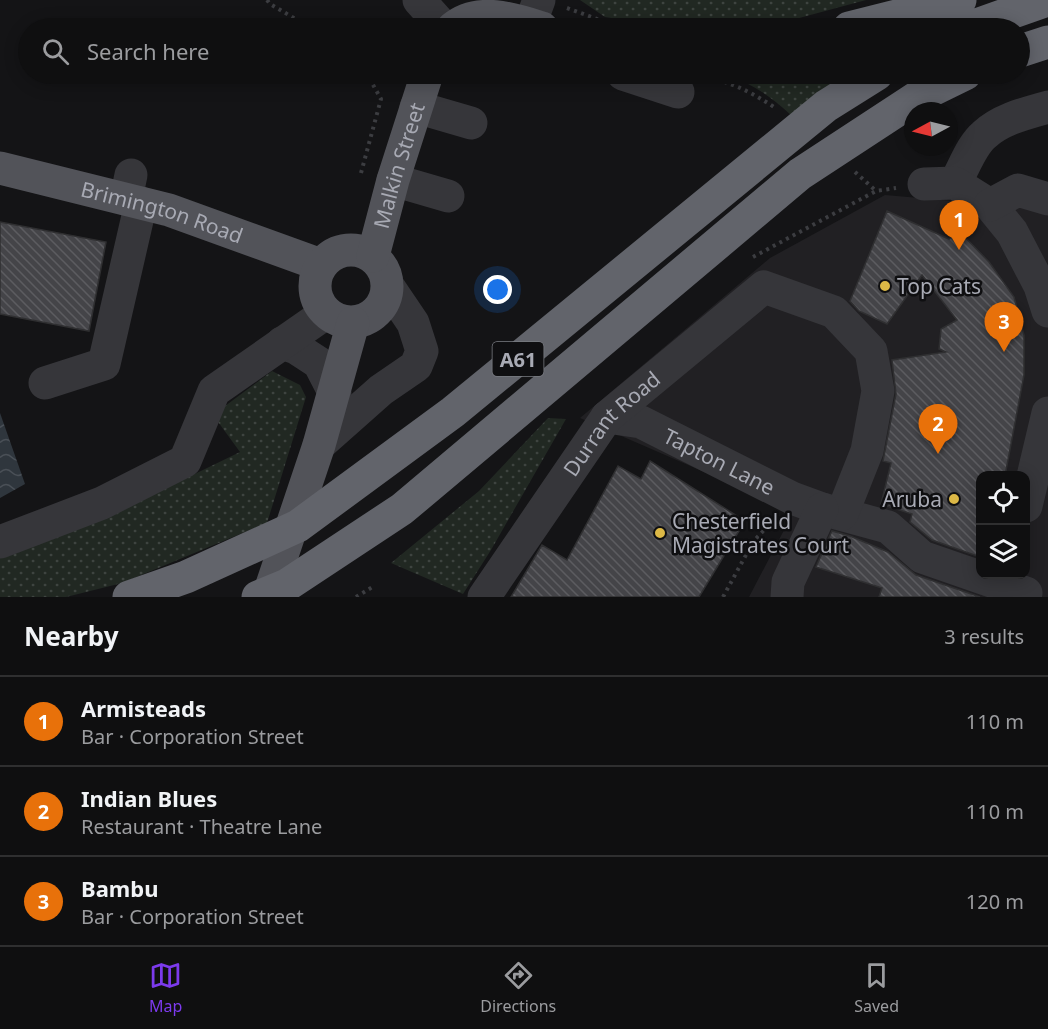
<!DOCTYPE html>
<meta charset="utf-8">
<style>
:root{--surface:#0f0f10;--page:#1d1d1e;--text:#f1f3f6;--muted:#9b9c9f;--line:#2f2f30;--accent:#7c3aed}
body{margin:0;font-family:"Noto Sans",sans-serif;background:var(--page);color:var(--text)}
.controls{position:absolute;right:18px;bottom:18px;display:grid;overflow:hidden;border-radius:12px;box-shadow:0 3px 15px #0003}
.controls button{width:54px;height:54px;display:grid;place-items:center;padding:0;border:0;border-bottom:2px solid var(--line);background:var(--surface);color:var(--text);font:30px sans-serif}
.compass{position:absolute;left:904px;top:102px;width:54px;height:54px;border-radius:50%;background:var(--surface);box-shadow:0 3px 15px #0003;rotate:263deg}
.you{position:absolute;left:498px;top:290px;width:21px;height:21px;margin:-15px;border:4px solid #fff;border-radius:50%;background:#1a73e8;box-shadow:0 0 0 9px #1a73e833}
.badge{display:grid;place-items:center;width:39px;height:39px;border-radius:50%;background:var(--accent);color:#fff;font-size:20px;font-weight:700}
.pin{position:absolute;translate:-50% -50px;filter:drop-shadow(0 2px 3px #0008)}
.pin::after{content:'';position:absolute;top:32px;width:21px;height:18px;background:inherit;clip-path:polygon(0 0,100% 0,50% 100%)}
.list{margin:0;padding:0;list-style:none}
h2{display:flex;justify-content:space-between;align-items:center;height:78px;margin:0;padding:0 24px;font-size:26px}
h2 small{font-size:20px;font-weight:400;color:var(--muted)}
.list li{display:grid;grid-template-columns:39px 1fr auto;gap:18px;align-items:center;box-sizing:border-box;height:90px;padding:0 24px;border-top:2px solid var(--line)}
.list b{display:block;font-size:22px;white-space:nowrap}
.list p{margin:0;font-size:20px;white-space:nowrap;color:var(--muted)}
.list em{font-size:20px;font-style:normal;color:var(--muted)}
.icon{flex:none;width:33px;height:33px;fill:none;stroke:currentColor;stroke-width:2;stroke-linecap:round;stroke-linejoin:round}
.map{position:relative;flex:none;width:1048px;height:597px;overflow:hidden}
.search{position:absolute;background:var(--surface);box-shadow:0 3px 15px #0003;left:18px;right:18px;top:18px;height:66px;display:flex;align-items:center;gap:15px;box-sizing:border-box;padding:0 21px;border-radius:33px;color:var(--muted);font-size:22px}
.sheet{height:348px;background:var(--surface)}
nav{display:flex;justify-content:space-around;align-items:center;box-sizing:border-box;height:84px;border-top:2px solid var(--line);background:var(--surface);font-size:16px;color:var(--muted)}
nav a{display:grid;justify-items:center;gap:3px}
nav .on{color:var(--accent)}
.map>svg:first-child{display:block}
.built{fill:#212023;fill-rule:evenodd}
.green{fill:url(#green-dots)}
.water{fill:url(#water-waves)}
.building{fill:url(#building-back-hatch);stroke:#2f2f31;stroke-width:1.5}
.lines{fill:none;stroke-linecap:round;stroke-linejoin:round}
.path{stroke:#3c3d41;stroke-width:4;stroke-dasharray:3 4.5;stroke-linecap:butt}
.minor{stroke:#36363a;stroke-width:33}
.major{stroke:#525359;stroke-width:33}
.highway{stroke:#62646b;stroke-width:33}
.poi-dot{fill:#dcb846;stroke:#0f0f11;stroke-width:2}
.labels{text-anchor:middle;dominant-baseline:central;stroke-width:5;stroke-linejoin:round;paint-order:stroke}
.shield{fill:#0f0f11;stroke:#7a7c83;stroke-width:1.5}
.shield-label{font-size:20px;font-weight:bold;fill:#a8aab4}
.street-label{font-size:21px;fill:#a8aab4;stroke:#0f0f11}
.poi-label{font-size:21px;fill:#a8aab4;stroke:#0f0f11;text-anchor:start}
</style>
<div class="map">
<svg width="1048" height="597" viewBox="0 0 1048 597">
<defs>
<pattern id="green-dots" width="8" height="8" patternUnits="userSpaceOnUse" patternTransform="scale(1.5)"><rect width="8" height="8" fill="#212822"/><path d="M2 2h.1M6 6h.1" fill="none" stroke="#3e4440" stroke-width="1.8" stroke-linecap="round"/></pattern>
<pattern id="water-waves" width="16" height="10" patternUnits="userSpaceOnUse" patternTransform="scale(1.5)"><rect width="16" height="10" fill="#2f363d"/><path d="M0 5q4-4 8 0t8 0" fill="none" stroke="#4a5057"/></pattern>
<pattern id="building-back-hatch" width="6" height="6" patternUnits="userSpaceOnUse" patternTransform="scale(1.5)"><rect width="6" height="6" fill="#444448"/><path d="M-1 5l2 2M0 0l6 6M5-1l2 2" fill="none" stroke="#5c5c60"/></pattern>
</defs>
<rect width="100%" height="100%" fill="#141416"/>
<!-- built -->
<path class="built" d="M885,195L965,202L1030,205L1048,215V597H749L794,511L580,418L770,258ZM980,476H1026V574H980Z"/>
<!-- green -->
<path class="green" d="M580,0H866L777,24L686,28H675L605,17Z
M724,74H856L792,116C772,97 750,82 724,74Z
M272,371L300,385L306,397L267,523L122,583L66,597H0V548L104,518L240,452L213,415Z
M548,418L566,419L491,550L463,594L391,563L479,491Z"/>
<!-- water -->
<path class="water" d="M0,413L25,484L0,498Z"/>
<!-- building -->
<path class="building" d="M887,211L949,239L958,230L989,262L1014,297L1024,335V375L1005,476H981L980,557L932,540L910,522L912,514L881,504L891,463L883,461L896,394L892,360L946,352L939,349L941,329L957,320L922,275L887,324L859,311L850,301Z
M0,222L106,242L89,331L0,314Z
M650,461L745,521L699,597H511L542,545L567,560L618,466L641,479Z
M832,531L850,536L888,552L916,575L980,597H879L882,588L816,567Z"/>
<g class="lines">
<!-- path -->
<path class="path" d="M267,0L270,4L311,28
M567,8L597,19L647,28
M702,77C731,81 753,93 777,109
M855,172L876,191
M361,173L381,99L367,74
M753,257L876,191L896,188
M356,597L374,586
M723,597L753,542L773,520"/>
<!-- minor -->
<g class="minor">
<path d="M419,0L444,28"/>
<path d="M530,24L539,0"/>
<path d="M623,74L678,92"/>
<path d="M416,107L471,123"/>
<path d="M393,180L448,196"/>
<path d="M955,183C964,168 971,146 984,135C1001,119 1027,113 1048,107"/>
<path d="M924,184L955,183L990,205L1012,232L1040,286L1048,311"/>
<path d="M126,199L131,175"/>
<path d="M990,205L1018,190L1048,199"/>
<path d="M282,343L296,348L319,363L335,394"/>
<path d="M45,383L104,364L141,203"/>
<path id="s1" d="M607,417L641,422L792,498L822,509L888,527L922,557L1026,593"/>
<path d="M319,445L381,390L416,366L422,351L413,323L388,286"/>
<path d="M1026,506L1048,413"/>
<path d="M0,542L102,503L185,461L214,391L326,313"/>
<path id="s2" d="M484,597L607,417L764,287L834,312L871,351L878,391L867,451L842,514"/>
<path d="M787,597L788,582L822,509"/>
</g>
<!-- major -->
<g class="major">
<path d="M453,28C478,7 514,19 542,28"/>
<path id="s3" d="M0,168L169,210L321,265"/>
<circle cx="351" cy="286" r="36"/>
<path id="s4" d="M373,256L393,180L427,74"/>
<path d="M268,597L319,445L353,323"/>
</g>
<!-- highway -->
<path class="highway" d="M849,28L960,0
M968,28L1047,0
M1020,51L1048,42
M129,597L186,577L298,526L453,412L826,106L877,74
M258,597L287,585L402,509L800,174L916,98L965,74"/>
</g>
<!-- markers -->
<g class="poi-dot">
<circle cx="885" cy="286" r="6"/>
<circle cx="954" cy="499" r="6"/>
<circle cx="660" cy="533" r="6"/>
</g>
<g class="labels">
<!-- shield labels -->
<rect class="shield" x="492.5" y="342" width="51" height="34" rx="4.5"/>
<g class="shield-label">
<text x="518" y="359">A61</text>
</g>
<!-- street labels -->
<g class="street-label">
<text stroke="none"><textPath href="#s4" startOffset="94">Malkin Street</textPath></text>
<text stroke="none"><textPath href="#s3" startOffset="168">Brimington Road</textPath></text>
<text stroke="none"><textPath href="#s2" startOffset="216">Durrant Road</textPath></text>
<text stroke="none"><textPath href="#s1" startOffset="122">Tapton Lane</textPath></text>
</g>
<!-- poi labels -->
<g class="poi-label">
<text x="897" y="286">Top Cats</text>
<text x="942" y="499" text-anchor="end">Aruba</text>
<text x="672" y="521">Chesterfield<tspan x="672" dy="24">Magistrates Court</tspan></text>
</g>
</g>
</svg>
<div class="controls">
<button><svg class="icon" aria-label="locate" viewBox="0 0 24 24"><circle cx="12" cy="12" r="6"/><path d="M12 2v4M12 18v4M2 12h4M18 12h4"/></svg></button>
<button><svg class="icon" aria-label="layers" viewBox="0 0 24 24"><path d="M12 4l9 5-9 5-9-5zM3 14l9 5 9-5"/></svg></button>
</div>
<svg class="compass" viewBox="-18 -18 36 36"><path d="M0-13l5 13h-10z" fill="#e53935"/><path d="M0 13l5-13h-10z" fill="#9b9c9f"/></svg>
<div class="you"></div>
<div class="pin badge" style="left:959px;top:250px;background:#e8710a">1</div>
<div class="pin badge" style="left:938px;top:454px;background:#e8710a">2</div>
<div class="pin badge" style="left:1004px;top:352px;background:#e8710a">3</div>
<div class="search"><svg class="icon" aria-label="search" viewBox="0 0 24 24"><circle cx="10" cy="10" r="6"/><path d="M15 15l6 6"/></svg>Search here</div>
</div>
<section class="sheet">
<h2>Nearby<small>3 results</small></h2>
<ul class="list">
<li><span class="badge" style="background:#e8710a">1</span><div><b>Armisteads</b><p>Bar · Corporation Street</p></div><em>110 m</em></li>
<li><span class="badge" style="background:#e8710a">2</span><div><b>Indian Blues</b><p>Restaurant · Theatre Lane</p></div><em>110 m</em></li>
<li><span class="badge" style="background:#e8710a">3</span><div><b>Bambu</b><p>Bar · Corporation Street</p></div><em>120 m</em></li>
</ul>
</section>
<nav>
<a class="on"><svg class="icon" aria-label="map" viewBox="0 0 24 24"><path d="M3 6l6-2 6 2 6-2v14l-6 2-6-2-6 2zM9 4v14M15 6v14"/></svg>Map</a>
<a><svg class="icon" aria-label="directions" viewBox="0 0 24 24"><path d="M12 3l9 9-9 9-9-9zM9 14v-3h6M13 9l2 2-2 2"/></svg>Directions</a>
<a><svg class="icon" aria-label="saved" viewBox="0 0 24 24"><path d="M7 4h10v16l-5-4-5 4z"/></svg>Saved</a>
</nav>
